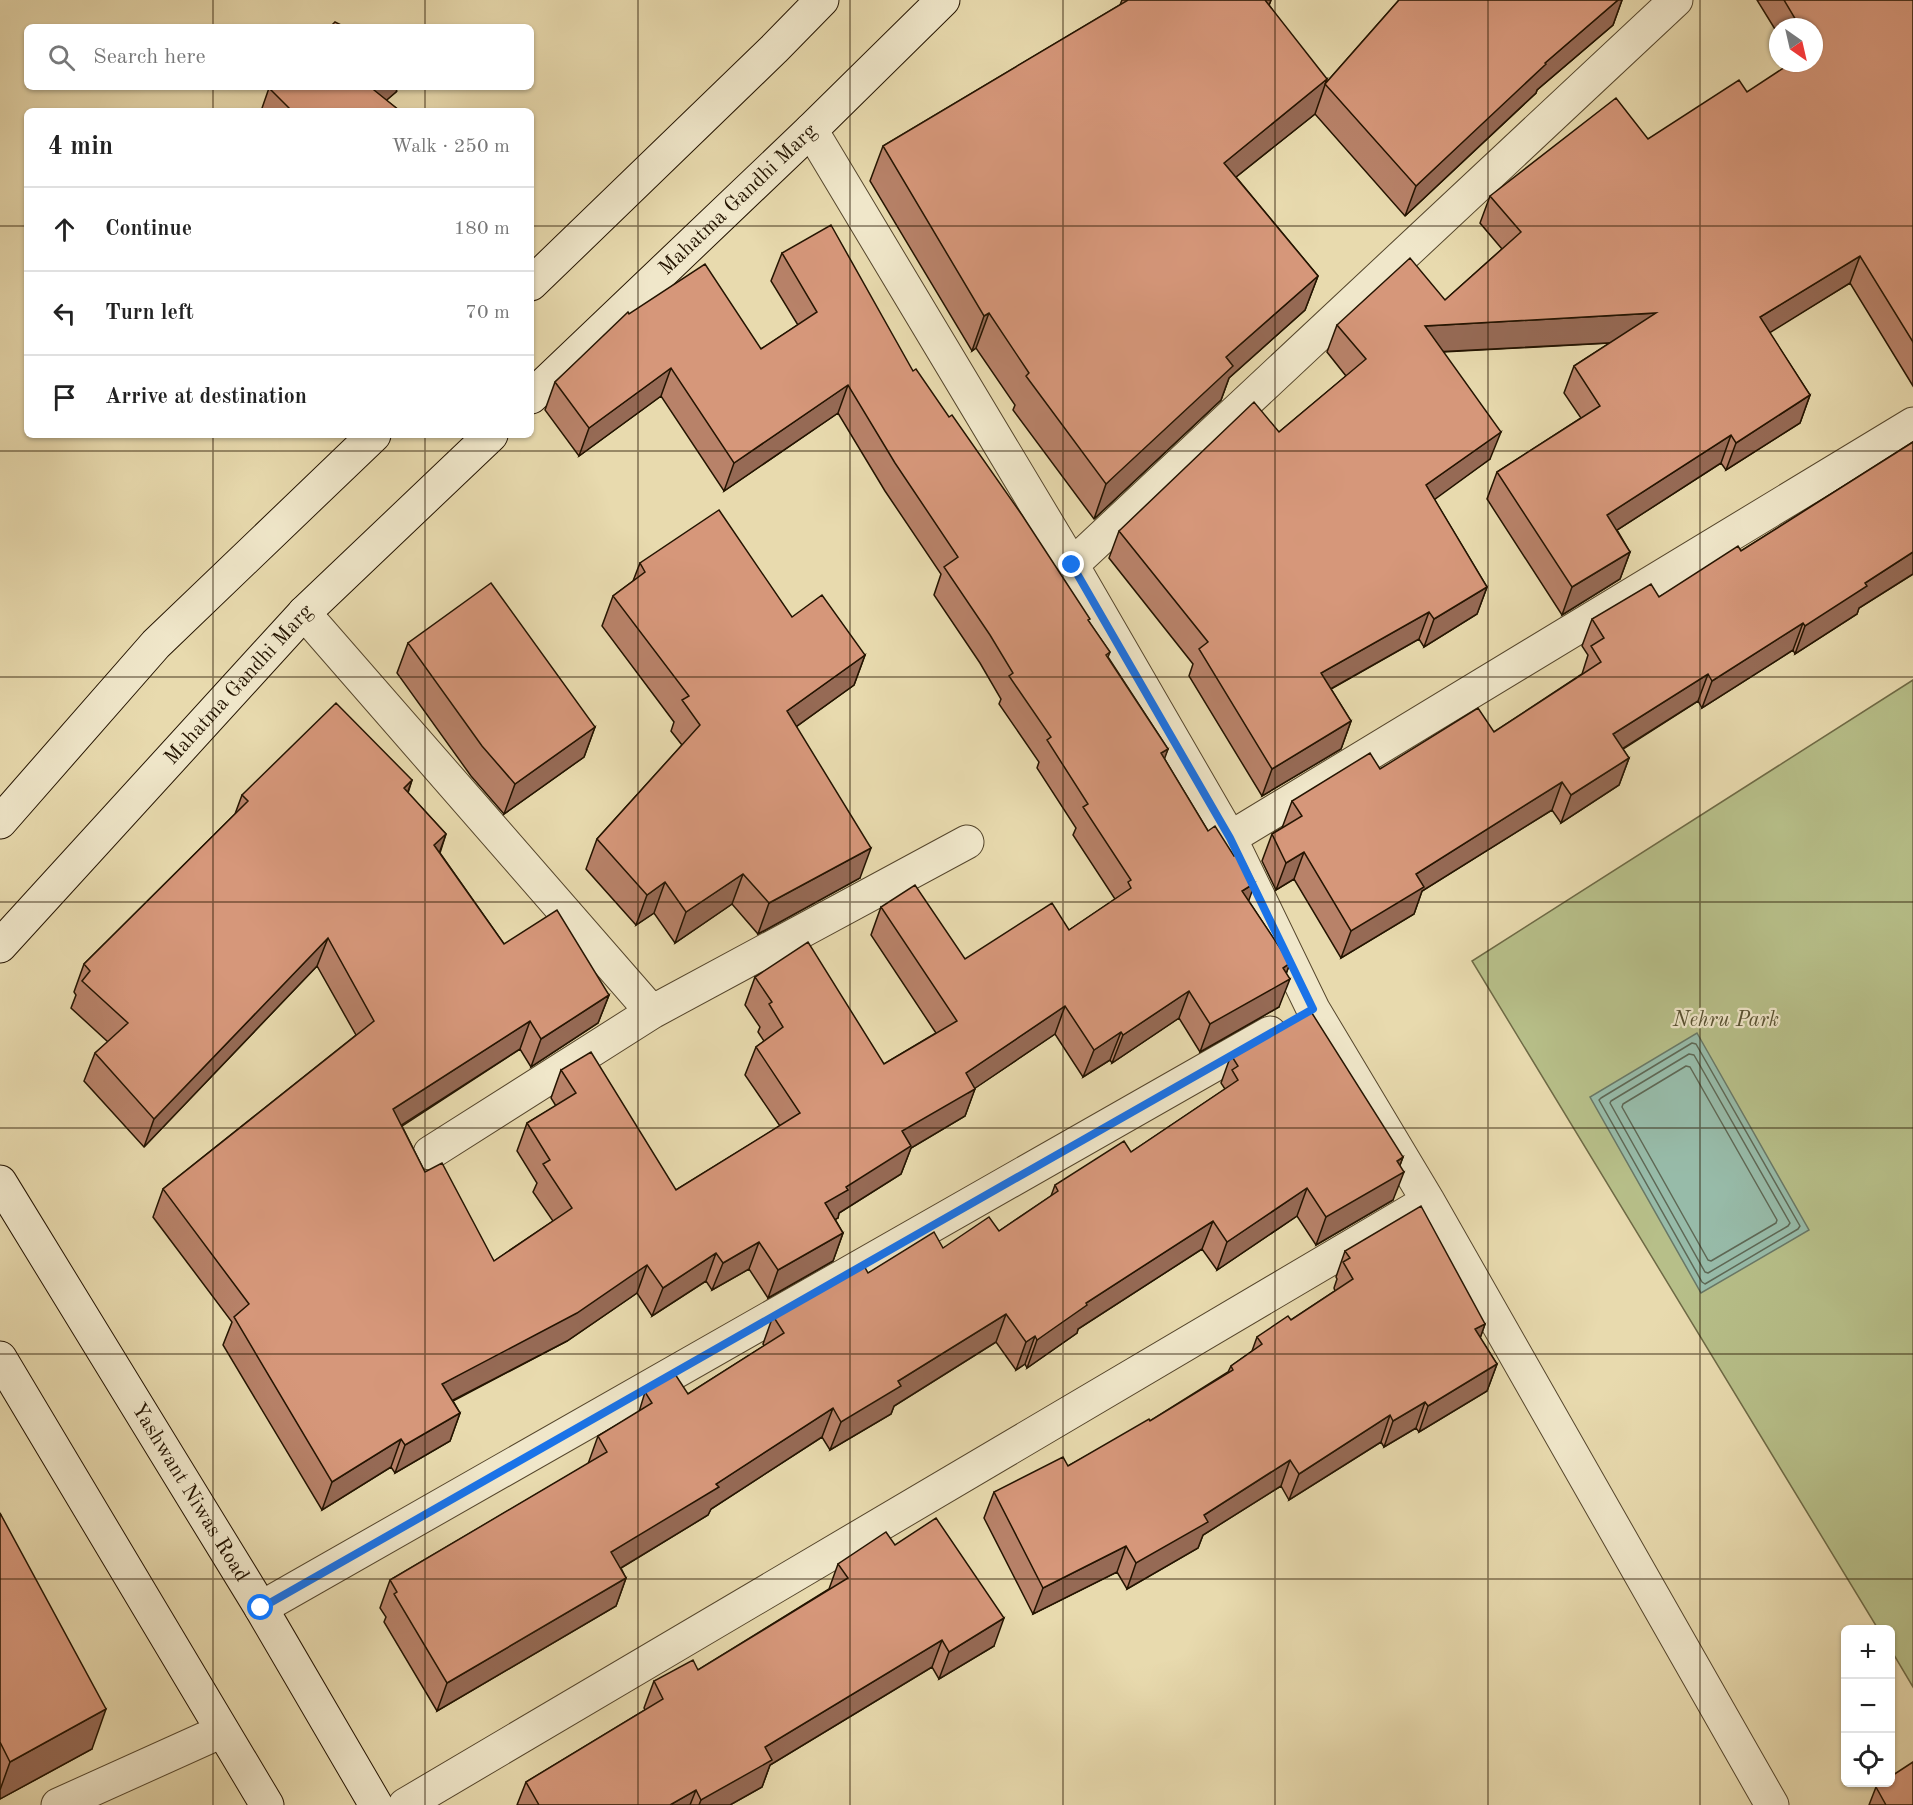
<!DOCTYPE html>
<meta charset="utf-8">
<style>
:root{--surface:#fff;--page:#f6f6f6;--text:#222;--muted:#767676;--line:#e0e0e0}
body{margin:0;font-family:"Old Standard TT",serif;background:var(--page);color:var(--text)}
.controls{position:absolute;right:18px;bottom:18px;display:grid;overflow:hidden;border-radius:9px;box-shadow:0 2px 4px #0004}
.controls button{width:54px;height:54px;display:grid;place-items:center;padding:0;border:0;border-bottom:2px solid var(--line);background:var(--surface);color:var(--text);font:30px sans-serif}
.compass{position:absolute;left:1769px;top:18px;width:54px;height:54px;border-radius:50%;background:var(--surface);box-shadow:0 2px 4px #0004;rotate:146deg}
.stop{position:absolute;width:18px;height:18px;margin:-14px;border:4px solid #1a73e8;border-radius:50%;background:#fff}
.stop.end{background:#1a73e8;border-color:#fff;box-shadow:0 2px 6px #0008}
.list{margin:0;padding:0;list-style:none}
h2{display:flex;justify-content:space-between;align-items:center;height:78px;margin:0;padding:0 24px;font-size:26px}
h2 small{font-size:20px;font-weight:400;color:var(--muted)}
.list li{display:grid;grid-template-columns:39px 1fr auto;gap:18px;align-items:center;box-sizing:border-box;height:84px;padding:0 24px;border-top:2px solid var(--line)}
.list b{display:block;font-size:22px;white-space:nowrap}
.list em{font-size:20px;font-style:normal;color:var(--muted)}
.icon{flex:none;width:33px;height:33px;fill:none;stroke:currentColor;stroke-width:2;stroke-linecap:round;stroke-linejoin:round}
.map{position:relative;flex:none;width:1913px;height:1805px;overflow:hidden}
.search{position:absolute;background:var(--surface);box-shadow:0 2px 4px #0004;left:24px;top:24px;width:510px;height:66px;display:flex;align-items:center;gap:15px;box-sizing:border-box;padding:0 21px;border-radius:9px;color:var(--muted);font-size:22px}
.panel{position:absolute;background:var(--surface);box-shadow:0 2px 4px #0004;left:24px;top:108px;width:510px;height:330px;border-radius:9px}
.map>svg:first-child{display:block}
.green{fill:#b7bf89;stroke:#6e6a45;stroke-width:1.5}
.water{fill:#97bba9;stroke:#697866;stroke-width:1.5}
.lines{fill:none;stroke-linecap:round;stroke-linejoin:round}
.shore{stroke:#5e6855;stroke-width:1.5}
.minor-casing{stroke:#55462c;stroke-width:35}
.secondary-casing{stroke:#241401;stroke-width:35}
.minor{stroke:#f0e7ca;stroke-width:33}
.secondary{stroke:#f0e7ca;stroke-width:33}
.wall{fill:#b88269;stroke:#241401;stroke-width:1.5}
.shaded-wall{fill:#966a55;stroke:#241401;stroke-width:1.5}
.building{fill:#d6977a;stroke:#241401;stroke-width:1.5}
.route{stroke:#1a73e8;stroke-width:8}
.grid{fill:none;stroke:#241401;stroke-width:1.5;stroke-opacity:0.55}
.labels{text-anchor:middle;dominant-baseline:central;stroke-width:4.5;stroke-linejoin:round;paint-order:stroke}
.street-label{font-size:21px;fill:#241401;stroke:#f0e7ca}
.park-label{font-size:21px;font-style:italic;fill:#575031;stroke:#f0e7ca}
</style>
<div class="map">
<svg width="1913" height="1805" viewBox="0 0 1913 1805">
<rect width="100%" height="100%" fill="#e8daae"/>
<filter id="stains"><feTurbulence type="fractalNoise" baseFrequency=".00333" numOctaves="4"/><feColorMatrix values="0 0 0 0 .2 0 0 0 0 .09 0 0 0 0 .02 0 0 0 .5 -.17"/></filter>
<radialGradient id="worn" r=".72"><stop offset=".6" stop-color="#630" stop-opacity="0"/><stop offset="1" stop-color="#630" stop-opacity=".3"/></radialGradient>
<!-- green -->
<path class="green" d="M1913,680V1687L1891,1650L1890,1630L1878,1629L1472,961Z"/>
<!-- water -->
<path class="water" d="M1697,1033L1809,1230L1701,1293L1590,1097Z"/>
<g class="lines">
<!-- shore -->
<path class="shore" d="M1692,1043L1696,1044L1800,1226L1798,1229L1705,1284L1702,1282L1599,1100L1601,1098Z
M1689,1054L1694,1055L1790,1223L1788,1226L1708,1273L1705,1272L1610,1103L1611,1101Z
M1686,1066L1690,1067L1777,1220L1776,1223L1711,1261L1708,1260L1622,1107L1623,1104Z"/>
<defs>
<path id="minor" d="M811,130L1072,565L1230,838L1313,1009L1428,1201L1772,1805
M1072,565L1676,0
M304,613L652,1012
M1230,838L1913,424
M430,1153L652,1012L967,842
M261,1608L1270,1033
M58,1805L222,1731
M405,1805L1428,1201"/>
<g id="secondary">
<path d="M531,284L774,49L822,0"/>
<path id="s1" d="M531,397L811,130L943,0"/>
<path d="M0,822L156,644L374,435"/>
<path id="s2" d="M0,946L304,613L491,435"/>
<path id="s3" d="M0,1182L261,1608L376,1805"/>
<path d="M0,1358L267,1805"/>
</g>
</defs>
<!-- minor casing -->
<use href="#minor" class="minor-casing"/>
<!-- secondary casing -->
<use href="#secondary" class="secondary-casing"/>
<!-- minor -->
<use href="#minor" class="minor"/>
<!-- secondary -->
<use href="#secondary" class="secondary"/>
</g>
<!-- wall -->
<path class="wall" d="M1122,0H1271L1269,5L1325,84L1399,0H1622L1613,25L1537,90L1536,93L1405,216L1315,114L1236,177L1318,276L1305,310L1229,378L1221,400L1094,519L1013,410L1015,405L976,348L972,351L870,181L883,146L1120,5Z
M1757,0H1913V386L1850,283L1769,332L1810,395L1800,423L1726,470L1721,463L1617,530L1630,552L1620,579L1562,615L1487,499L1497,472L1581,418L1564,393L1574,366L1610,343L1443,352L1490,459L1434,499L1487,587L1477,614L1424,647L1419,639L1331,689L1351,721L1341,749L1262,796L1189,676L1193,664L1109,558L1119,531L1279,432L1346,376L1327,352L1337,325L1445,300L1502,249L1480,223L1490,196L1648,139L1747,92L1814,63V27H1778V34Z
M269,88L396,92L386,100L400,111H261Z
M782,253L913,371L1110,652L1108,657L1168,749L1164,758L1208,831L1234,856L1255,883L1248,900L1290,963L1286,974L1279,1007L1200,1052L1179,1018L1112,1063L1110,1060L1083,1077L1055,1034L975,1088L965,1116L911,1148L901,1174L839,1213L838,1218L835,1219L843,1233L833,1261L768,1298L749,1269L712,1290L706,1281L652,1316L637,1293L567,1341L453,1401L460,1413L450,1441L395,1473L391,1467L322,1510L223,1345L232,1322L153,1217L163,1189L356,1035L317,966L144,1147L84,1081L95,1053L108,1042L71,1008L76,995L74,992L84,964L235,814L242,795L412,780L408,793L446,834L440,853L504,944L609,995L598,1023L531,1067L520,1049L402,1126L425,1172L494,1261L553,1221L533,1192L537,1183L517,1151L527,1123L556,1106L551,1098L561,1070L676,1190L780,1126L745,1075L756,1047L764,1041L758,1032L760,1027L745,1005L755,977L884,1064L936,1033L871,935L881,907L965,959L1069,930L1115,899L1073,835L1076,828L1037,768L1039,762L999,704L1001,699L980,663L934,595L941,574L885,491L838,413L724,491L661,396L579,456L545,410L555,382L629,314L761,349L798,325L771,281Z
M1913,442V574L1859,608L1857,614L1795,654L1793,650L1702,708L1698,701L1623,749L1629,758L1619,785L1561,823L1552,810L1422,891L1414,914L1341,958L1294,879L1276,890L1262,861L1272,834L1282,828L1292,801L1380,769L1494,732L1582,674L1588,655L1582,646L1592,619L1659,597L1741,551Z
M640,563L792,617L865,655L854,685L796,727L860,878L758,934L732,904L675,943L654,913L636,925L586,869L597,839L682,745L671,731L674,722L602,626L613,596L633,581Z
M408,643L595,727L584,757L504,814L471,776L397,673Z
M1231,1055L1403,1157L1400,1165L1393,1200L1316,1245L1297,1216L1217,1270L1202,1249L1078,1329L1077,1333L1027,1368L1025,1364L1016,1370L996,1342L894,1406L891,1414L830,1450L822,1437L711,1509L708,1515L621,1568L626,1578L616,1606L437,1711L384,1622L386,1617L380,1608L390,1580L588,1464L598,1436L639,1412L645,1392L688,1394L764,1346L763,1344L773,1316L868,1273L943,1248L999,1231L1051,1196L1055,1185L1131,1152L1225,1089L1221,1083Z
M1345,1251L1485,1324L1480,1338L1497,1364L1487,1391L1419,1432L1416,1428L1384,1447L1381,1442L1289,1500L1281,1486L1203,1535L1198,1548L1127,1589L1117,1572L1033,1614L984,1518L994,1492L1068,1466L1150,1421L1228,1372L1231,1366L1252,1351L1257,1337L1291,1320L1335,1291L1334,1288L1337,1279L1336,1277Z
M0,1513L92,1749L0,1799Z
M895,1545L994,1646L939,1679L932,1667L770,1765L762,1787L730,1805H517L526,1782L645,1710L644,1708L654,1681L698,1670L829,1589L838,1564Z
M1876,1787L1913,1805H1869Z"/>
<!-- shaded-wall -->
<path class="shaded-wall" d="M1258,0H1271L1267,11Z
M1618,0H1622L1613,25L1537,90L1536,93L1405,216L1416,186L1545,63Z
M1327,79L1315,114L1211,197L1224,163Z
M377,87H398L396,92L374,111V90Z
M1860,256L1850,283L1750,345L1760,317Z
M1318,276L1305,310L1229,378L1221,400L1094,519L1106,484L1226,357Z
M989,313L976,348L972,351L984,316Z
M1656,313L1646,341L1415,353L1425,326Z
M671,368L661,396L579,456L589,428Z
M848,385L838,413L724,491L734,463Z
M1810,395L1800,423L1726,470L1736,443Z
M1501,432L1490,459L1416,513L1426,485Z
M1731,435L1721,463L1597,543L1607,515Z
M1630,552L1620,579L1562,615L1572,587Z
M1913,552V574L1859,608L1857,614L1795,654L1805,626L1865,583Z
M1487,587L1477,614L1424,647L1434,619Z
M1429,612L1419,639L1311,700L1321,673Z
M1803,623L1793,650L1702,708L1712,681Z
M865,655L854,685L776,741L787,711Z
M1708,674L1698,701L1603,761L1613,734Z
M1351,721L1341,749L1262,796L1272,769Z
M595,727L584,757L504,814L515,784Z
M1168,749L1158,777L1161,753Z
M1629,758L1619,785L1561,823L1571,795Z
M412,780L402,808L404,788Z
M1562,782L1552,810L1422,891L1414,914L1341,958L1351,931L1416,874Z
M446,834L436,862L434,845Z
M871,848L860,878L758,934L769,903Z
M1304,852L1294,879L1276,890L1286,863Z
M743,874L732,904L675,943L686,912Z
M665,882L654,913L636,925L647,895Z
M1255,883L1245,911L1242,891Z
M328,938L317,966L144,1147L154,1119Z
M1290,963L1283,982L1290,979L1279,1007L1200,1052L1210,1024Z
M1189,991L1179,1018L1112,1063L1123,1035Z
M609,995L598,1023L531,1067L541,1039Z
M1065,1006L1055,1034L968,1093L975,1089L965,1116L911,1148L901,1174L839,1213L838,1218L815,1231L825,1203L846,1187L902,1131L966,1073Z
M530,1021L520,1049L383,1137L393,1109Z
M1121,1032L1110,1060L1083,1077L1094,1050Z
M1403,1157L1396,1176L1404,1172L1393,1200L1316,1245L1326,1217Z
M1307,1188L1297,1216L1217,1270L1227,1242Z
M1213,1221L1202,1249L1078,1329L1077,1333L1027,1368L1037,1340L1086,1303Z
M843,1233L833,1261L768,1298L778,1270Z
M759,1242L749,1269L712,1290L723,1263Z
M716,1253L706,1281L652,1316L663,1288Z
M647,1265L637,1293L567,1341L432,1411L442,1384Z
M1006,1314L996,1342L894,1406L891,1414L830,1450L841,1422L898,1381Z
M1485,1324L1476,1350L1475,1329Z
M1035,1336L1025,1364L1016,1370L1026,1342Z
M1497,1364L1487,1391L1419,1432L1428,1406Z
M1425,1402L1416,1428L1384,1447L1393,1421Z
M833,1408L822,1437L711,1509L708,1515L601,1580L611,1552Z
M460,1413L450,1441L395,1473L405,1445Z
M1390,1415L1381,1442L1289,1500L1299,1474Z
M401,1439L391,1467L322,1510L332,1482Z
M1290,1460L1281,1486L1203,1535L1198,1548L1127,1589L1136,1563L1204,1515Z
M1126,1546L1117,1572L1033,1614L1043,1588Z
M626,1578L616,1606L437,1711L447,1683Z
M1004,1618L994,1646L939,1679L949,1652Z
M942,1640L932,1667L770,1765L762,1787L730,1805H699L701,1800L765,1747Z
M106,1709L92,1749L0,1799V1790L10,1762Z
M696,1790L690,1805H670Z"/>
<!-- building -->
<path class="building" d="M1128,0H1265L1327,79L1224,163L1318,276L1226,357L1233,366L1106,484L1026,376L1029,373L989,313L984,316L883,146Z
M1399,0H1618L1545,63L1546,64L1416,186L1325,84Z
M1784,0H1913V342L1860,256L1760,317L1810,395L1736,443L1731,435L1607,515L1630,552L1572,587L1497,472L1600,406L1574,366L1656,313L1425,326L1501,432L1426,485L1487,587L1434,619L1429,612L1321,673L1351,721L1272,769L1199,649L1208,642L1119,531L1254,402L1279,432L1366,359L1337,325L1410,258L1445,300L1521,232L1490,196L1616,98L1648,139L1739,80L1747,92L1791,63H1814V27H1800Z
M335,22L345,27H330Z
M270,87H377L374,90L400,111H292L269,88Z
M831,225L913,371L916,369L949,417L952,415L1022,515L1090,619L1088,620L1110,652L1106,655L1168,749L1161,753L1208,831L1215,826L1234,856L1240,853L1255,883L1242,891L1290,963L1283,968L1290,979L1210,1024L1189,991L1123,1035L1121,1032L1094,1050L1065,1006L966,1073L975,1089L902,1131L911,1146L846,1187L848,1190L825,1203L843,1233L778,1270L759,1242L723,1263L716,1253L663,1288L647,1265L577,1313L442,1384L460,1413L405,1445L401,1439L332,1482L234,1317L249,1304L163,1189L374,1021L328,938L154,1119L95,1053L128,1023L82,981L90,971L84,964L248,801L242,795L336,703L412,780L404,788L446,834L434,845L504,944L557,910L609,995L541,1039L530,1021L393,1109L425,1172L442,1163L494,1261L572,1208L543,1164L550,1160L527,1123L576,1093L561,1070L591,1052L676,1190L800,1113L756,1047L783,1027L769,1004L772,1002L755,977L808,942L884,1064L957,1021L881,907L915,885L965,959L1052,903L1069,930L1131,888L1128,882L1131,880L1083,807L1088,804L1047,740L1051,737L1009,676L1013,673L990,635L944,567L958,557L895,463L848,385L734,463L671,368L589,428L555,382L628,312L629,314L705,264L761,349L817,312L782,253Z
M1913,442V552L1865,583L1867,586L1805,626L1803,623L1712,681L1708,674L1613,734L1629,758L1571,795L1562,782L1416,874L1424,887L1351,931L1304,852L1286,863L1272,834L1302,816L1292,801L1370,753L1380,769L1478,708L1494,732L1601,662L1591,646L1604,638L1592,619L1651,584L1659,597L1738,546L1741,551Z
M719,510L792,617L822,595L865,655L787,711L871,848L769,903L743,874L686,912L665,882L647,895L597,839L700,725L682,700L689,696L613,596L645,572L640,563Z
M491,583L595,727L515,784L482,746L408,643Z
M1310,1010L1403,1157L1397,1161L1404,1172L1326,1217L1307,1188L1227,1242L1213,1221L1086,1303L1087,1305L1037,1340L1035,1336L1026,1342L1006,1314L898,1381L901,1386L841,1422L833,1408L716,1484L719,1487L611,1552L626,1578L447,1683L394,1594L397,1592L390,1580L607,1452L598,1436L652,1403L645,1392L675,1374L688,1394L784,1333L773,1316L863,1264L868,1273L934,1232L943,1248L989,1217L999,1231L1058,1191L1055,1185L1124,1141L1131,1152L1238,1080L1232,1070L1238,1066L1231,1055Z
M1421,1206L1485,1324L1475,1329L1497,1364L1428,1406L1425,1402L1393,1421L1390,1415L1299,1474L1290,1460L1204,1515L1208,1522L1136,1563L1126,1546L1043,1588L994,1492L1063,1457L1068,1466L1149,1419L1150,1421L1233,1370L1231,1366L1262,1344L1257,1337L1288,1316L1291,1320L1353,1279L1343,1262L1350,1258L1345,1251Z
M0,1513L106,1709L10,1762L0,1742Z
M936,1518L1004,1618L949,1652L942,1640L765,1747L772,1760L701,1800L696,1790L670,1805H539L526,1782L663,1699L654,1681L693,1660L698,1670L848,1578L838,1564L886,1532L895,1545Z
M1913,1762V1805H1886L1876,1787L1883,1782H1890V1777Z"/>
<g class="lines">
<!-- route -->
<path class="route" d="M261,1608L1313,1009L1230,838L1072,565"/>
</g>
<!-- grid -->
<path class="grid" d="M213,0V27M425,0V27M638,0V1805M850,0V1805M1063,0V1805M1275,0V1805M1488,0V1805M1700,0V1805M213,87V111M425,87V111M0,226H27M531,226H1913M213,435V1805M425,435V1805M0,451H1913M0,677H1913M0,902H1913M0,1128H1913M0,1354H1913M0,1579H1913"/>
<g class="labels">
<!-- street labels -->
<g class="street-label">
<text stroke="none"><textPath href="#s1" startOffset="286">Mahatma Gandhi Marg</textPath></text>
<text stroke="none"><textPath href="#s2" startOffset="354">Mahatma Gandhi Marg</textPath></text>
<text stroke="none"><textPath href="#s3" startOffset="364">Yashwant Niwas Road</textPath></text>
</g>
<!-- park labels -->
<g class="park-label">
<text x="1726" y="1020">Nehru Park</text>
</g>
</g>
<rect width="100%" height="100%" filter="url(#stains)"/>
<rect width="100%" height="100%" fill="url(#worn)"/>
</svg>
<div class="controls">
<button>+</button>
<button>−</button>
<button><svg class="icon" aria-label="locate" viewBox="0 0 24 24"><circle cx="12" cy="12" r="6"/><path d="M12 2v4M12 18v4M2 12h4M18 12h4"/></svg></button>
</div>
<svg class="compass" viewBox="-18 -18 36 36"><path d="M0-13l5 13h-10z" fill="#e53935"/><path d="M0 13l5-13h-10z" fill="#767676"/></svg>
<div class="stop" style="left:261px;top:1608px"></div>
<div class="stop end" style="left:1072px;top:565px"></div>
<div class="search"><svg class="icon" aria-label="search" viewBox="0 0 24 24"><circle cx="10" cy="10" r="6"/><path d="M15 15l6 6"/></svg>Search here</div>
<section class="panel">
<h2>4 min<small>Walk · 250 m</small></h2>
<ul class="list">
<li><svg class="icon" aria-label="ahead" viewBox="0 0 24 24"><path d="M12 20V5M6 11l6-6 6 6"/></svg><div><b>Continue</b></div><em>180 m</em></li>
<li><svg class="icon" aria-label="left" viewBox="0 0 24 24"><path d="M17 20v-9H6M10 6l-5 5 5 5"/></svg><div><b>Turn left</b></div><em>70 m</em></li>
<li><svg class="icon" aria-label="arrive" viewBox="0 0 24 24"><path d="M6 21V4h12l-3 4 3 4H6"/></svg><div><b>Arrive at destination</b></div></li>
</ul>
</section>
</div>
